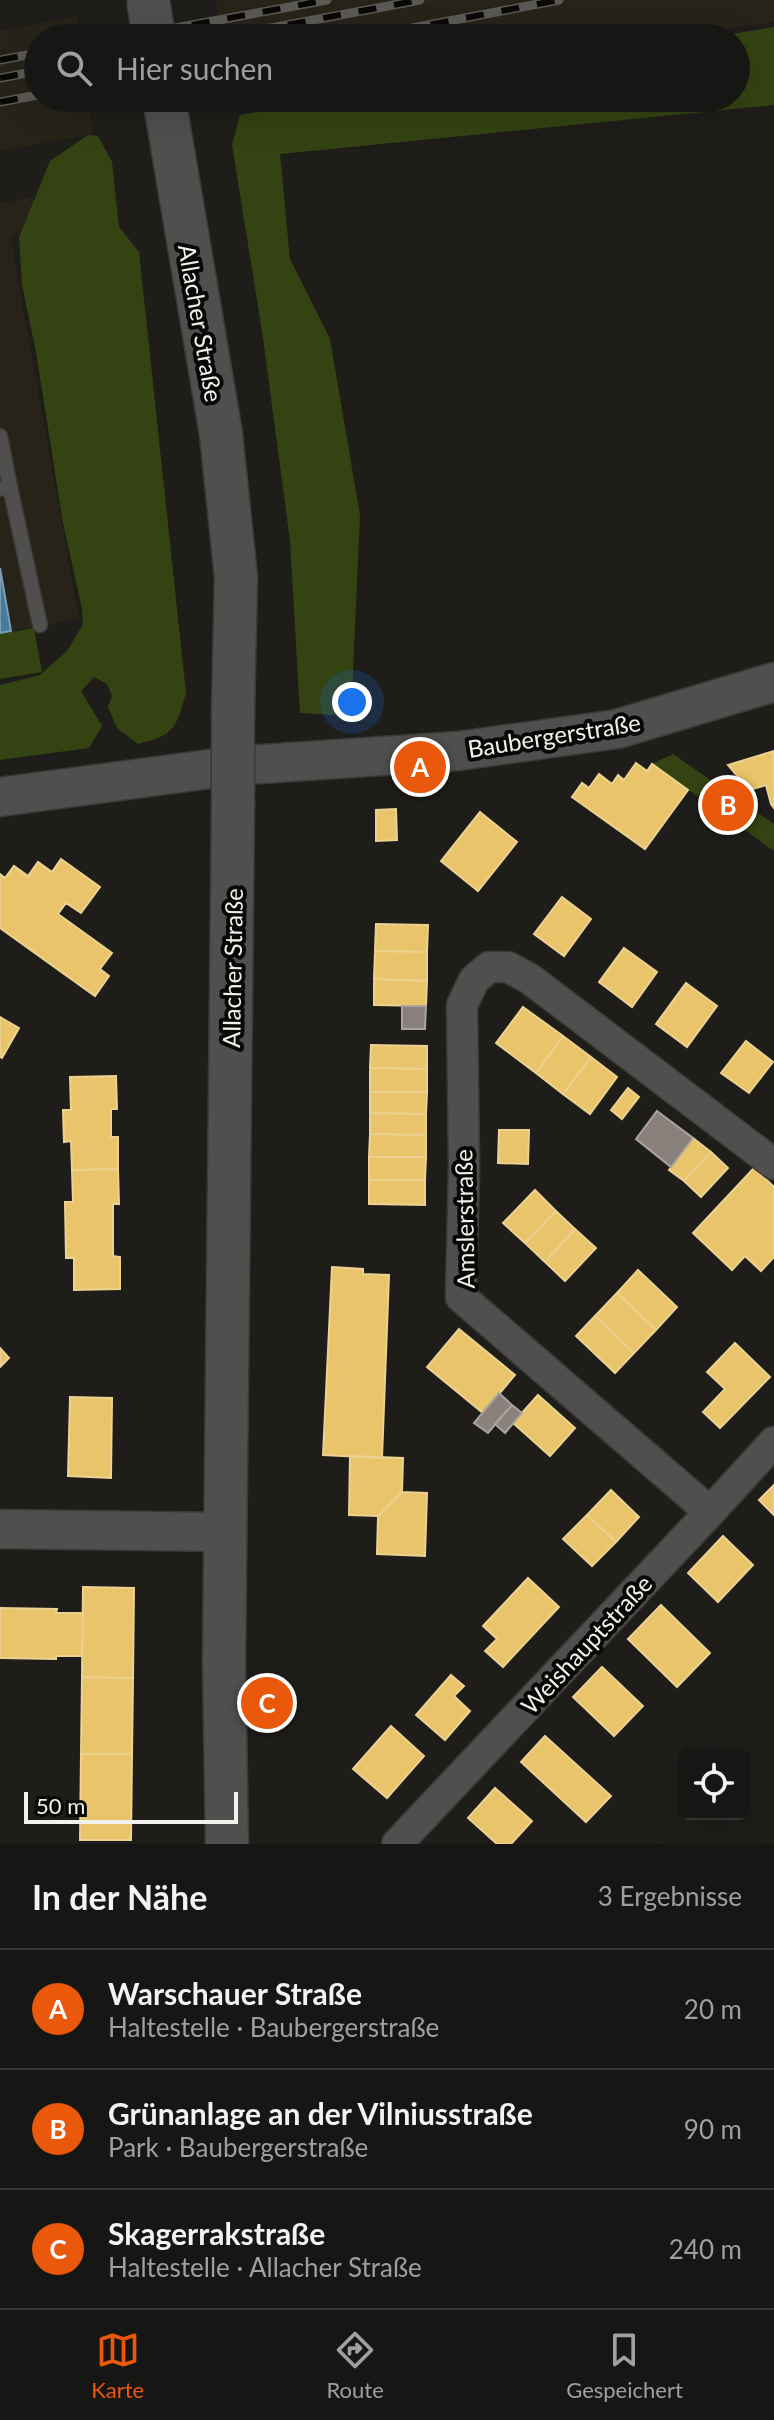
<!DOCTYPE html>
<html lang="de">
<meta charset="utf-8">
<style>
:root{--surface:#161614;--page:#232322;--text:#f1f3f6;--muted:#9e9fa0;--line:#353534;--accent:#ea580c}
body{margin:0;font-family:Lato,sans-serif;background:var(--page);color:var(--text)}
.controls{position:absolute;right:24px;bottom:24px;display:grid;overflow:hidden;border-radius:12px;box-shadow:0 8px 32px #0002}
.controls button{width:72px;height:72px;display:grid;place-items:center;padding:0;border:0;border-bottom:2px solid var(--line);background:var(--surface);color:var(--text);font:40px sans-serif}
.scale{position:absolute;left:24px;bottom:20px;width:214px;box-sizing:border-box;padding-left:8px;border:4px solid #f3f1ed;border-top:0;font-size:22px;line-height:28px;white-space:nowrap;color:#f3f1ed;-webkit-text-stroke:6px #090806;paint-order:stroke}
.you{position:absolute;left:352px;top:702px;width:28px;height:28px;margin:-20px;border:6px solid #fff;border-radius:50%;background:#1a73e8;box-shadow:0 0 0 12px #1a73e833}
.badge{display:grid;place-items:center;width:52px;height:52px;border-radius:50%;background:var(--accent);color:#fff;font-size:26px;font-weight:700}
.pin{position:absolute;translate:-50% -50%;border:4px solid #fff;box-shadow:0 2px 8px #0006}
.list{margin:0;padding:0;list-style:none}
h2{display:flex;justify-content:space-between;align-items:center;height:104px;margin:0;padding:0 32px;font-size:34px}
h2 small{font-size:26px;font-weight:400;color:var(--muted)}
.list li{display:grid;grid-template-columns:52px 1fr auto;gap:24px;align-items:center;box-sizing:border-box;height:120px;padding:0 32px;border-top:2px solid var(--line)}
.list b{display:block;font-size:30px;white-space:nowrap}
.list p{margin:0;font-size:26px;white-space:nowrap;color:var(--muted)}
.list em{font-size:26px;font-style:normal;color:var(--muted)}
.icon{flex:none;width:44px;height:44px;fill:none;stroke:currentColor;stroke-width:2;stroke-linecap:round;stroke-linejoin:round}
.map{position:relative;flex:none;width:774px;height:1844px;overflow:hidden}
.search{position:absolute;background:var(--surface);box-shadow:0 8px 32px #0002;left:24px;right:24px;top:24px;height:88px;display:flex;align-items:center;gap:20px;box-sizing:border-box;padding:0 28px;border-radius:44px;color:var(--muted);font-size:30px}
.sheet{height:464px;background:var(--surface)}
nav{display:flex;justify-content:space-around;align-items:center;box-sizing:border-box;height:112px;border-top:2px solid var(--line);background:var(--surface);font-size:22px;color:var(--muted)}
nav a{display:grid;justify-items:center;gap:4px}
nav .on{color:var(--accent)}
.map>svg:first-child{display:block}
.built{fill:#282319}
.green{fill:#344311}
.homes{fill:#e9c46a;stroke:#ecd291;stroke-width:2}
.public{fill:#457b9d;stroke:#799eb5;stroke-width:2}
.industry{fill:#8a817c;stroke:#aaa39e;stroke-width:2}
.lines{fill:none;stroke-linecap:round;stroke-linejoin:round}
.service-casing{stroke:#3a3937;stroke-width:17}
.minor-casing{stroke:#3a3937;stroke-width:33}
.tertiary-casing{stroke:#3a3937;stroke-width:41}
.secondary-casing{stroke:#3a3937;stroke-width:45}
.service{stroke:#504f4d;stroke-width:14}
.minor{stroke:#504f4d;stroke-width:30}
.tertiary{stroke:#504f4d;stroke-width:38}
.secondary{stroke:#504f4d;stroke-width:42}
.rail-casing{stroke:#5a5956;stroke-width:9}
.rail{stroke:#090806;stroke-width:6;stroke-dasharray:18;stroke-linecap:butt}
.secondary-bridge-casing{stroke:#3a3937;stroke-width:45;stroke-linecap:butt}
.secondary-bridge{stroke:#504f4d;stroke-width:42}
.labels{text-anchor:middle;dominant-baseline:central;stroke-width:8;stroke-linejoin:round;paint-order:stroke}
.street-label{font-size:24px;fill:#f3f1ed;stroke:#090806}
</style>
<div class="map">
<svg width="774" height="1844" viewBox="0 0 774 1844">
<rect width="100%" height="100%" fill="#1e1d1a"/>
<!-- built -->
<path class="built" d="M215,0H774V22L658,38H223Z
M77,16L80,38H38V98H88L93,134L0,151V31Z
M33,197L39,229L10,235L79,618L0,633V203Z"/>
<!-- green -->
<path class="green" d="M774,27V105L280,154L290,259L330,339L360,515L351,716L300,713L290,541L262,331L232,145L240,115L343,98H736V38H707Z
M88,135L98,136L112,162L119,227L139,252L186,693C176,728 175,735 138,744L117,728L108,707L112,696L107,684L94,677L81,691L102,726L89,748L0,760V685L40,675L68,650L83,624L82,609L63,523L36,352L22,285L19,237L50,161Z
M34,628L42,672L0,679V634Z
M673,754L774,824V851L652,764Z"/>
<!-- homes -->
<path class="homes" d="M774,751V808L771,804L766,785L749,790L728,765Z
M636,763L647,771L652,764L688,790L645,849L572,797L582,783L589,788L599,774L612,784L618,775L624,780Z
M396,809L397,840L376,841V810Z
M480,812L517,842L478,891L441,861Z
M61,859L100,887L81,913L66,903L58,914L112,953L100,969L109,976L95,996L0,928V874L5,878L14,866L28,876L38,862L52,872Z
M562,897L591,919L564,956L534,934Z
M376,924L428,925L427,952L375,951Z
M624,948L657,972L632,1007L599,982Z
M375,951L427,952V981L374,979Z
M374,979L427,981L426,1006L374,1005Z
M686,983L717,1006L687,1047L656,1024Z
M523,1007L563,1036L536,1073L496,1043Z
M0,1017L19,1028L2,1058L0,1057Z
M563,1036L591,1057L563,1094L536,1073Z
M746,1041L773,1062L749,1093L721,1073Z
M371,1045L427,1046V1069L370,1068Z
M591,1057L617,1077L590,1114L563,1094Z
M370,1068L427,1069V1092H370Z
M116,1076L117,1109H111V1137H118V1169L72,1170L71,1141L64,1142L63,1110H71L70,1077Z
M628,1088L639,1097L622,1119L611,1110Z
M370,1092H427L426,1114L370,1113Z
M370,1113L426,1114V1135L370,1134Z
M499,1130H529L528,1164L498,1163Z
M370,1134L426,1135V1157H369Z
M693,1138L711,1152L684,1181L669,1170Z
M711,1152L728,1168L701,1197L684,1181Z
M369,1157H426L425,1180H369Z
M754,1168L774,1187V1257L761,1271L745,1256L732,1270L693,1233Z
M118,1169L119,1204H113V1256L120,1257V1289L74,1290V1258H66L65,1202H73L72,1170Z
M369,1180H425V1205L369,1204Z
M535,1190L556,1211L525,1243L503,1223Z
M556,1211L575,1229L545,1262L525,1243Z
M575,1229L596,1248L565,1281L545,1262Z
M332,1267L363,1269V1274L389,1275L382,1458L323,1455Z
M638,1270L677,1307L656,1330L617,1293Z
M617,1293L656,1330L634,1353L595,1316Z
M595,1316L634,1353L615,1373L576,1336Z
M459,1329L515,1375L483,1413L427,1367Z
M735,1343L770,1377L720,1428L703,1412L725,1389L707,1372Z
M0,1348L9,1358L0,1367Z
M538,1395L575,1428L550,1456L513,1423Z
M70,1397L112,1398L111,1478L68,1476Z
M350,1456L403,1458L402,1492L378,1516L349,1515Z
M774,1485V1515L759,1500Z
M611,1490L639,1517L616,1542L587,1515Z
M402,1492L427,1493L425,1556L377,1554L378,1516Z
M587,1515L616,1542L592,1566L563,1539Z
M723,1536L753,1565L718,1602L688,1573Z
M528,1578L559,1607L503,1667L485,1651L497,1639L483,1626Z
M83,1587L134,1588L133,1678L82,1677Z
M661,1605L710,1653L677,1687L628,1639Z
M0,1608L57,1609L56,1613H83L82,1656H56V1659L0,1658Z
M602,1667L643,1706L614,1736L573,1697Z
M451,1675L464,1686L454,1696L470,1711L445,1740L416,1715Z
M82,1677L133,1678L132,1754H81Z
M391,1726L424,1756L387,1798L353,1769Z
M545,1736L611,1796L586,1822L521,1762Z
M81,1754H132L131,1840H80Z
M495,1788L532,1821L511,1844H497L468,1818Z"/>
<!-- public -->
<path class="public" d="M0,568L11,631L0,633Z"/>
<!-- industry -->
<path class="industry" d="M402,1006H426L425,1029H402Z
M657,1111L693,1138L671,1167L636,1139Z
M499,1393L512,1405L488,1433L474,1423Z
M512,1405L522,1413L505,1433L495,1424Z"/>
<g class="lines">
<defs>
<path id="service" d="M0,436L10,487L0,489
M10,487L40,625"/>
<path id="minor" d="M710,1512L461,1297L464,1168L462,1005L474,980L489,967H508L530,979L774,1164
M397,1844L710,1512L774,1442"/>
<path id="tertiary" d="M0,797L232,766L458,751L617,729L774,682
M0,1529L227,1532"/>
<path id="secondary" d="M164,98L221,434L236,577L233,712
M227,1844L224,1661L233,805"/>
</defs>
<!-- service casing -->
<use href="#service" class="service-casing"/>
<!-- minor casing -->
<use href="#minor" class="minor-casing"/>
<!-- tertiary casing -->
<use href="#tertiary" class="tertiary-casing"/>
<!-- secondary casing -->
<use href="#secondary" class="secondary-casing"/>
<!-- service -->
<use href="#service" class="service"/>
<!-- minor -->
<use href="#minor" class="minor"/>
<!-- tertiary -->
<use href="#tertiary" class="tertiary"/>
<!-- secondary -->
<use href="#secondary" class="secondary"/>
<defs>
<path id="rail" d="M121,38L327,0
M217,38L420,0
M360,38L559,0
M0,60L38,53
M0,78L38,71
M0,102L38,95"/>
</defs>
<!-- rail casing -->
<use href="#rail" class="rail-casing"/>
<!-- rail -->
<use href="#rail" class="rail"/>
<defs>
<path id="secondary-bridge" d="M148,0L154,38
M233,805V712"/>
</defs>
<!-- secondary-bridge casing -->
<use href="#secondary-bridge" class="secondary-bridge-casing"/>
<!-- secondary-bridge -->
<use href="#secondary-bridge" class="secondary-bridge"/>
</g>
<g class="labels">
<!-- street labels -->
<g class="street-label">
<text transform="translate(201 323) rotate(80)">Allacher Straße</text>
<text transform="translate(554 735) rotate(-9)">Baubergerstraße</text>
<text transform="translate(232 968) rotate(-89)">Allacher Straße</text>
<text transform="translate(464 1219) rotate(-91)">Amslerstraße</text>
<text transform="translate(586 1644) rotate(-47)">Weishauptstraße</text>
</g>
</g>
</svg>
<div class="controls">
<button><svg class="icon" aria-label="locate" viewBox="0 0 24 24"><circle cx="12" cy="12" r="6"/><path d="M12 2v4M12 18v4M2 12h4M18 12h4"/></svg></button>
</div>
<div class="scale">50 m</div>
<div class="you"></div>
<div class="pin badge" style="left:420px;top:767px">A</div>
<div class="pin badge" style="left:728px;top:805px">B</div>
<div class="pin badge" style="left:267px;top:1703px">C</div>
<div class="search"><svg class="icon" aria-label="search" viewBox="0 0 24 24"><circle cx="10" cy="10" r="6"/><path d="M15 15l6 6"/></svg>Hier suchen</div>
</div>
<section class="sheet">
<h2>In der Nähe<small>3 Ergebnisse</small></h2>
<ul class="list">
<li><span class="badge">A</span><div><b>Warschauer Straße</b><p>Haltestelle · Baubergerstraße</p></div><em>20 m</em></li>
<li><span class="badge">B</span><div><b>Grünanlage an der Vilniusstraße</b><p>Park · Baubergerstraße</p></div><em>90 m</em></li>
<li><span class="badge">C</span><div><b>Skagerrakstraße</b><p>Haltestelle · Allacher Straße</p></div><em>240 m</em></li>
</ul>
</section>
<nav>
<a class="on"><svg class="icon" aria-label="map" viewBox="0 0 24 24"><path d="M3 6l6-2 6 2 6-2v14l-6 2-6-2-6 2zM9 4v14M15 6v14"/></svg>Karte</a>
<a><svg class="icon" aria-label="directions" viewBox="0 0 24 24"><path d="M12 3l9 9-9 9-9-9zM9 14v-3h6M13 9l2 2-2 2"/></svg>Route</a>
<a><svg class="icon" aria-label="saved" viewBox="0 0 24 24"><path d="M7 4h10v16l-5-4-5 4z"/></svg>Gespeichert</a>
</nav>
